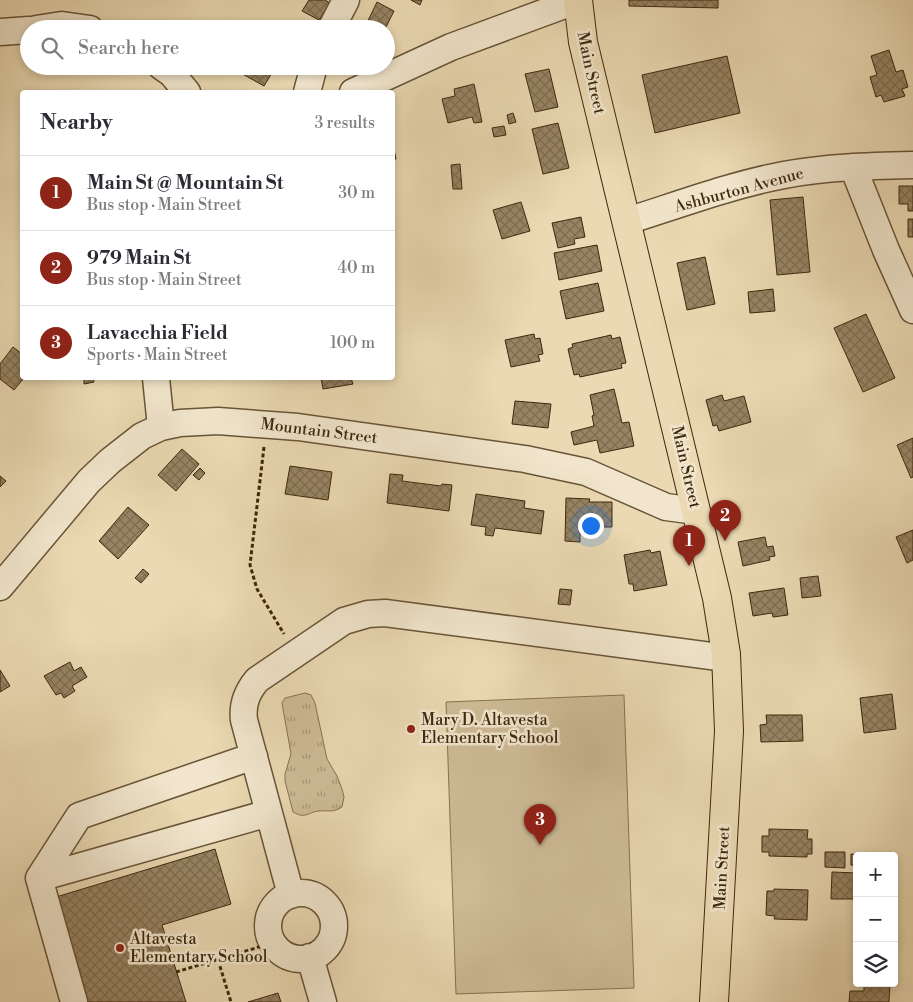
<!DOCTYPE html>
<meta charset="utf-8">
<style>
:root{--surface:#fff;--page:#f7f7f7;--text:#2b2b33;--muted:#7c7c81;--line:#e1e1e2;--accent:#8f2418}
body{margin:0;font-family:"Libre Bodoni",serif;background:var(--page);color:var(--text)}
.controls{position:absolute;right:15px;bottom:15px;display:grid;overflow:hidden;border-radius:5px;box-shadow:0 2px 8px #0003}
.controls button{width:45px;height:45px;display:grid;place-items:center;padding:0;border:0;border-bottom:1px solid var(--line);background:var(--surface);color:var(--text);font:25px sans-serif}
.you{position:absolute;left:590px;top:525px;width:18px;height:18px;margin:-12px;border:4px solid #fff;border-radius:50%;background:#1a73e8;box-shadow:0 0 0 8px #1a73e833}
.badge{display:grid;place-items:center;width:32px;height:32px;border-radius:50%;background:var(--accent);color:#fff;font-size:16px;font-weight:700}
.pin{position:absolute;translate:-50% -41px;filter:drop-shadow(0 1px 2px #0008)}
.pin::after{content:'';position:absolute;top:26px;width:18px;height:15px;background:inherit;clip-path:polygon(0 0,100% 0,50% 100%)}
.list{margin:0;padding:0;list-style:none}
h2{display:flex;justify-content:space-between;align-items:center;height:65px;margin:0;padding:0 20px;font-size:21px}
h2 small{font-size:16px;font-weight:400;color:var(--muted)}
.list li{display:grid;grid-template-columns:32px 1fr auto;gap:15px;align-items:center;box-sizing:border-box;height:75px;padding:0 20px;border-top:1px solid var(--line)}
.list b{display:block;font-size:19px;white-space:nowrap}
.list p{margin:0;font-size:16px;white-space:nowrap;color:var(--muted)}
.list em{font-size:16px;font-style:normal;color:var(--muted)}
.icon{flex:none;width:28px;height:28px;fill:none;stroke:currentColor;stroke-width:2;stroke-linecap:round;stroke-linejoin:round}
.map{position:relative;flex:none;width:913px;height:1002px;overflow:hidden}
.search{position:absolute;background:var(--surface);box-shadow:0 2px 8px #0003;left:20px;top:20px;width:375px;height:55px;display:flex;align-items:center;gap:12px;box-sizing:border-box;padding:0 18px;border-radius:28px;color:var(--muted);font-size:19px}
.panel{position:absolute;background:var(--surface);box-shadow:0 2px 8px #0003;left:20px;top:90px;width:375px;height:290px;border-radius:5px}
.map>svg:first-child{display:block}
.grass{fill:url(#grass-tufts);stroke:#867252}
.pitch{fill:#cdbb96;stroke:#867252}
.building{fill:url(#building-cross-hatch);stroke:#3e280e}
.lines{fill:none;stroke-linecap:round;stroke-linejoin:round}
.minor-casing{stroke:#695437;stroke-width:29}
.major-casing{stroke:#3e280e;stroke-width:30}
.path{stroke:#3e280e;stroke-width:3;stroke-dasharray:4 2.5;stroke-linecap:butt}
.minor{stroke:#f1e6cd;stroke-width:26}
.major{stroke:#ead9b2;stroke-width:28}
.poi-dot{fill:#8f2418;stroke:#f1e6cd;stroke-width:2}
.labels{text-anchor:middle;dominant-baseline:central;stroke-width:5;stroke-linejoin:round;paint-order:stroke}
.street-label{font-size:16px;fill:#3e280e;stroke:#f1e6cd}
.poi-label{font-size:16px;fill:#3e280e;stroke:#f1e6cd;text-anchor:start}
</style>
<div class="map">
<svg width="913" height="1002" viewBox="0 0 913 1002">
<defs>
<pattern id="grass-tufts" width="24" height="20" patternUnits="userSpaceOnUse" patternTransform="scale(1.25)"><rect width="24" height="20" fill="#cdbb96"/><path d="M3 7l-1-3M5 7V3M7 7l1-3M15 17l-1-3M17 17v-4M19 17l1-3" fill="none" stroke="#a89879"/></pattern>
<pattern id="building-cross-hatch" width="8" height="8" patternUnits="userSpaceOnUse" patternTransform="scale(1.25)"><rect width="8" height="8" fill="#978463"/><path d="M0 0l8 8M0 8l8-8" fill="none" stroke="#7d6c50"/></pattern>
</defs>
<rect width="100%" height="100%" fill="#ead9b2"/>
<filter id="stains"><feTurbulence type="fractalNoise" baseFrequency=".004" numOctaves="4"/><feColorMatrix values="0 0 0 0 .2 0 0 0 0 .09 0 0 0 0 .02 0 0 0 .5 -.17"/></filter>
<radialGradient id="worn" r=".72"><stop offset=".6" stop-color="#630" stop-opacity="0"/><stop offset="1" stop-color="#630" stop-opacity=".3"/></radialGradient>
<!-- grass -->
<path class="grass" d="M305,693L311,695L315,703L327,759L337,776L342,789L344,797L342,807C333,813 330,810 320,811C309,811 306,820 293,812L285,781V774L291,754L282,703L285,698Z"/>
<!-- pitch -->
<path class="pitch" d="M624,695L634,988L456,994L446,702Z"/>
<!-- building -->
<path class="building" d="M309,0H325L330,3L319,20L302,11Z
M411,0H422L420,5Z
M629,0H718V8L629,6Z
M377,2L394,11L385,29H364Z
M889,50L896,72L903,70L908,87L902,89L905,96L884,102L881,95L876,97L870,77L877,75L871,56Z
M727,56L740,113L655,133L642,75Z
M242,66H276L264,86L239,72Z
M549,69L558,107L535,112L525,74Z
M474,84L482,122L474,123L472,117L448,123L442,99L455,96L454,89Z
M513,113L516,122L509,124L507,115Z
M558,123L569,168L543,174L532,129Z
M504,126L506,135L494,137L492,128Z
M392,140L396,159L392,160Z
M460,164L462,189H453L451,165Z
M899,186H913V211H908V204H899Z
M803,197L810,272L777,275L770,200Z
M521,202L530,231L502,239L493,210Z
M581,217L585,237L574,239L575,244L558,248L552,223Z
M908,219H913V237H908Z
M597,245L602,271L559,280L554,253Z
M705,257L715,304L687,310L677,263Z
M598,283L604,311L566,319L560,291Z
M773,289L775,311L750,313L748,292Z
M866,314L895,378L863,392L834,328Z
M534,334L535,339L540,338L543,354L538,355L540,361L511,367L505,340Z
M611,335L612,339L620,337L626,363L621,364L622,368L580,377L579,374L574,375L568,349L573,347L572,344Z
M13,347L22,354L24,378L14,390L0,379V364Z
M84,378H93L94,382L84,384Z
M321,378H351L353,384L323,389Z
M614,389L622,423L629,422L634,446L600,453L597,440L574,445L571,432L594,426L592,416L594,415L590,395Z
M722,395L724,401L744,396L751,422L719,431L717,425L713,426L706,400Z
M515,401L551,404L548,428L512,424Z
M913,438V477L911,478L897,445Z
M182,449L199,464L176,491L158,475Z
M290,466L332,472L328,500L285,494Z
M200,468L205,473L199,480L193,475Z
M390,474L403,475L402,481L441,486L442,484L452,485L449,511L387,503Z
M0,476L6,481L0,487Z
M476,494L525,501L524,508L544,511L541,534L495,528L493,536L485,535L486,527L471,525Z
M566,498L590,499L589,502H612V527H580V542L565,541Z
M128,507L149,525L118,559L99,541Z
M913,530V560L907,563L896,537Z
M765,537L767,547L773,546L775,556L769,557L770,560L743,566L738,542Z
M650,550L651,553L660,551L667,585L634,591L633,584H629L624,555Z
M143,569L149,574L141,583L135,578Z
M818,576L821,596L802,598L800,578Z
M784,588L788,615L773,617L772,613L753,616L749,593Z
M560,589L572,590L570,605L558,604Z
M70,662L74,671L81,667L87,677L72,686L75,691L64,698L61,693L56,695L44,676Z
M0,670L10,686L0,692Z
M892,694L896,729L864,733L860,698Z
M766,715H802L803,741L761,742L760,725L767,724Z
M769,829L808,830L807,839H812V854H807V857L769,856V852H762V836H769Z
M215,849L231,904L162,925L186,1002H87L56,897Z
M825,852H845V868L825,867Z
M851,854L863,855L857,856V866L851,865Z
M832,872L857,873V899H831Z
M774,889L808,890L807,920L774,919L775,916L766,915L767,891H774Z
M864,983H890L889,1002H849L850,991H864Z
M278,993L281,1002H248Z"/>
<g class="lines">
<defs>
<path id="minor" d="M36,29L62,25L90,29
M331,29L346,0
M0,32L29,30
M161,66L171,73L187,92
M307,92L314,66
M353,92L451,47L578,0
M853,167L886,250L913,310
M627,221C678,205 731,185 784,175C826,167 870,166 913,165
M156,378L161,427
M0,587L89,481L110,461L142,436L161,427L180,423L218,421L298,427L525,459L586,472L666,507L696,511
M39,878L269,813
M268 926a33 33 0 1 1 66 0a33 33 0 1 1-66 0Z
M291,895L244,720C242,704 247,692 257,680L344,621L368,614L385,613L726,658
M310,957L323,1002
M74,1002L39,878L79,816L254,756"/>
<path id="major" d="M578,0L583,42L717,598L726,654L729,731L714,1002"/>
</defs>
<!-- minor casing -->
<use href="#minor" class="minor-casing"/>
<!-- major casing -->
<use href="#major" class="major-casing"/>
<!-- path -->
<path class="path" d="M264,447L250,565L257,589L284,634
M218,960L231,1002
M176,972L256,948L272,941"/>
<!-- minor -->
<use href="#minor" class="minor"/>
<!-- major -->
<use href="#major" class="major"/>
</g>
<!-- markers -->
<g class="poi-dot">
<circle cx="411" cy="729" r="5"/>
<circle cx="120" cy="948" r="5"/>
</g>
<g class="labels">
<!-- street labels -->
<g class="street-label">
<text transform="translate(591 73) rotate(78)">Main Street</text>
<text transform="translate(739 190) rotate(-15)">Ashburton Avenue</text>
<text transform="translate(319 431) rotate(7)">Mountain Street</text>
<text transform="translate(686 467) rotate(77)">Main Street</text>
<text transform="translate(722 868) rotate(-87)">Main Street</text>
</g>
<!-- poi labels -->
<g class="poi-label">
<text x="421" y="720">Mary D. Altavesta<tspan x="421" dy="18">Elementary School</tspan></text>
<text x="130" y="939">Altavesta<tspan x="130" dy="18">Elementary School</tspan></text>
</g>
</g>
<rect width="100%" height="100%" filter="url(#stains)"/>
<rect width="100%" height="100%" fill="url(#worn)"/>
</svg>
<div class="controls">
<button>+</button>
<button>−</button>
<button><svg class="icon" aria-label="layers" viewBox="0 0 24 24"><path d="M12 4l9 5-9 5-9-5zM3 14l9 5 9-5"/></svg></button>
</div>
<div class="you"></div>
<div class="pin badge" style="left:689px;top:566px">1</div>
<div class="pin badge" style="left:725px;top:541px">2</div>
<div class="pin badge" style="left:540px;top:845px">3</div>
<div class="search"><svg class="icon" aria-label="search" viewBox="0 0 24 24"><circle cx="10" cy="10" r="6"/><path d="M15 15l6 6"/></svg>Search here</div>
<section class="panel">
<h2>Nearby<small>3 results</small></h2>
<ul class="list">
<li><span class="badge">1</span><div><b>Main St @ Mountain St</b><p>Bus stop · Main Street</p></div><em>30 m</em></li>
<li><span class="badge">2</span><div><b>979 Main St</b><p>Bus stop · Main Street</p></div><em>40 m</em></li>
<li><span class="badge">3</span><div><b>Lavacchia Field</b><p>Sports · Main Street</p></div><em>100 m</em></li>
</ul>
</section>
</div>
